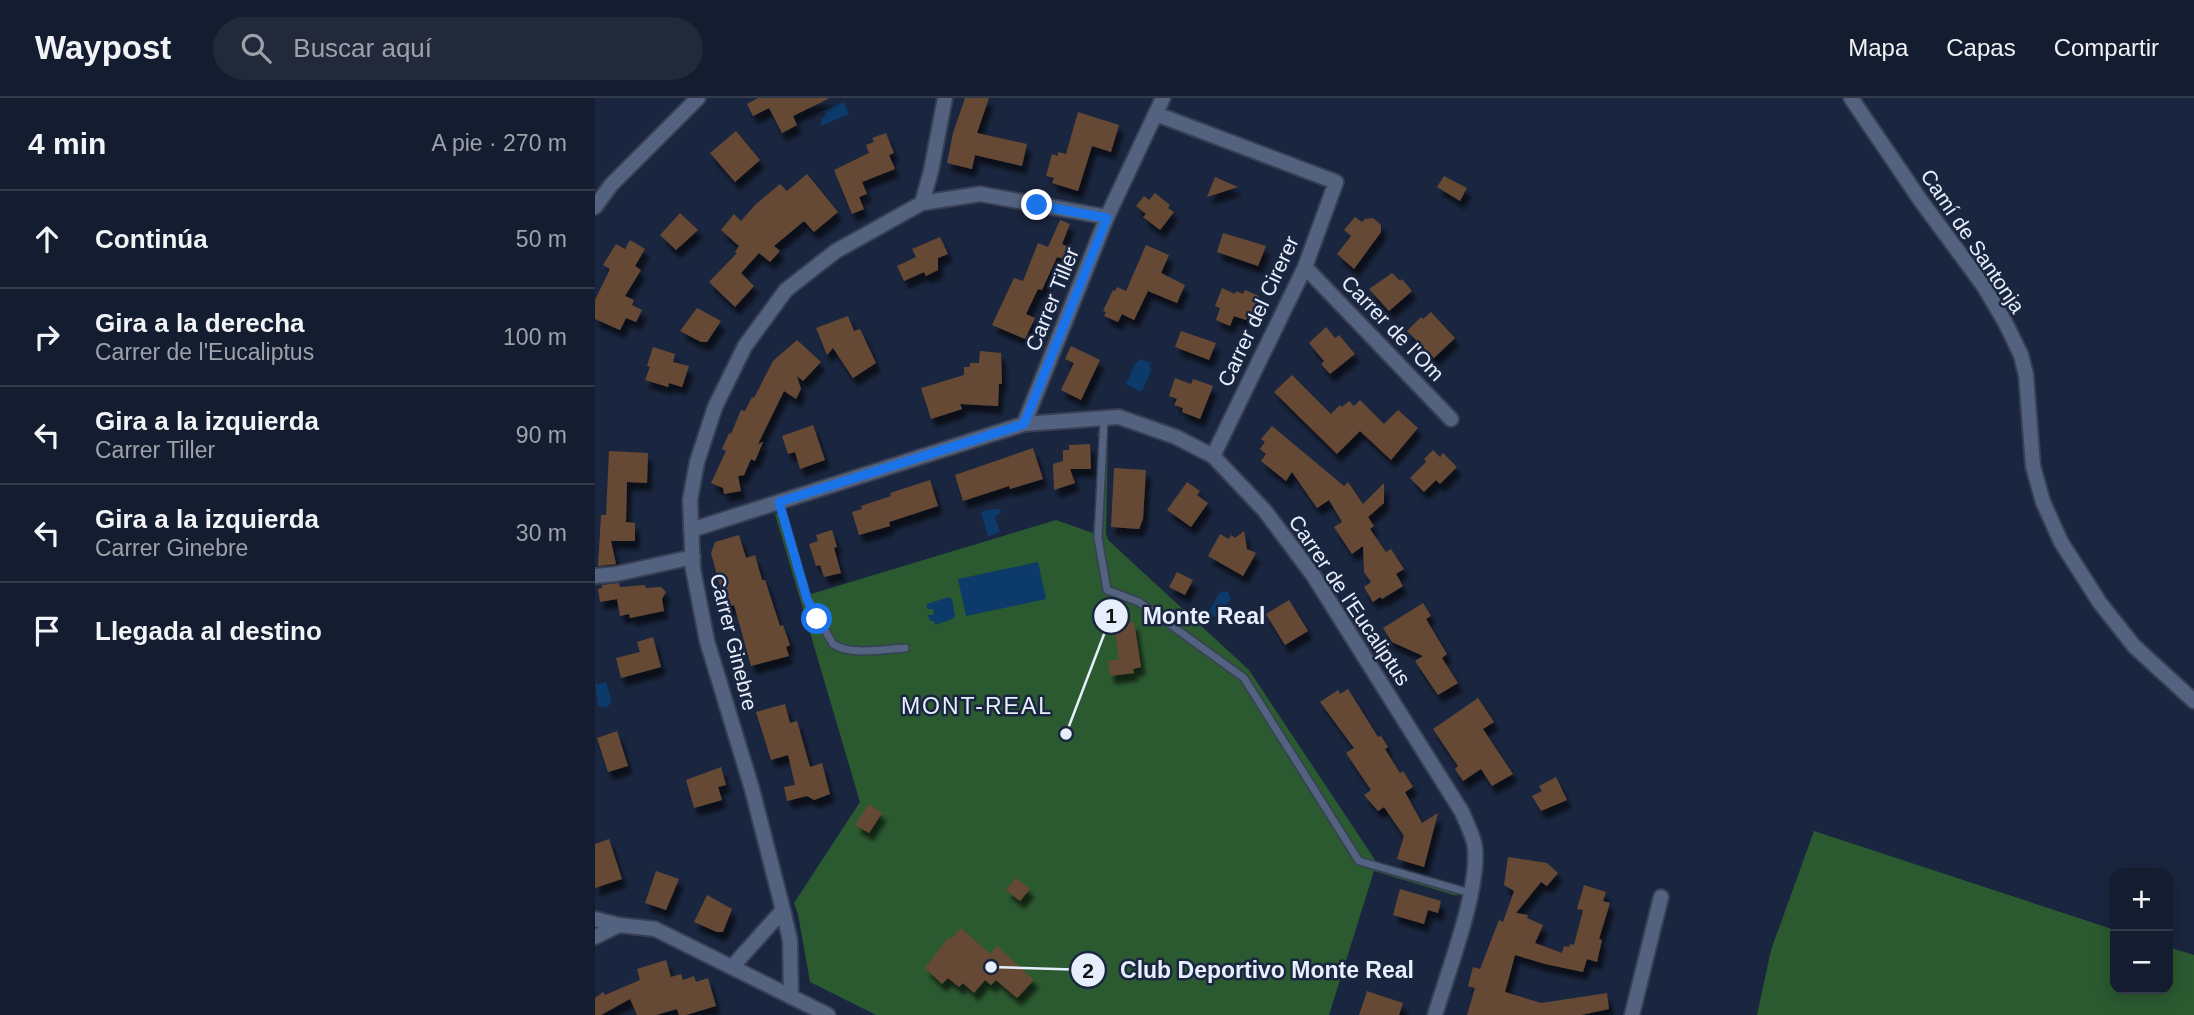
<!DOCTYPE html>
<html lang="es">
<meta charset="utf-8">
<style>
:root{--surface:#141c2f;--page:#21293b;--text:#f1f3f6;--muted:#9da1aa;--line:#333a4b}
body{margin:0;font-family:Helvetica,sans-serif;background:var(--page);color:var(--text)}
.controls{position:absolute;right:21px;bottom:21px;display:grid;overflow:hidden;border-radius:14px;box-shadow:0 4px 18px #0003}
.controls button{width:63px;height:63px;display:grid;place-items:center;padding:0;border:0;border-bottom:2px solid var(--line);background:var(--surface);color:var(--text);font:35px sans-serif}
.stop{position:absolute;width:21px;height:21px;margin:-16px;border:5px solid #1a73e8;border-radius:50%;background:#fff}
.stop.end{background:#1a73e8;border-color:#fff;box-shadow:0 2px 7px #0008}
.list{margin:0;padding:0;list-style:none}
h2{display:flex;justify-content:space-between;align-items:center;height:91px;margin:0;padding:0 28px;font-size:30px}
h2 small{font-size:23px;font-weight:400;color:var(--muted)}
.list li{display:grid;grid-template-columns:46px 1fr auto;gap:21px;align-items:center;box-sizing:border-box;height:98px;padding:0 28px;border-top:2px solid var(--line)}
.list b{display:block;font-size:26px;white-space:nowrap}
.list p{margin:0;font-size:23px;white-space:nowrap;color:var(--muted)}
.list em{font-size:23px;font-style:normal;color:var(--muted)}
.icon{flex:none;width:38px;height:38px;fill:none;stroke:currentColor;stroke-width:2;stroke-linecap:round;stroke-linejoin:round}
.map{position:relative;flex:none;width:1599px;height:917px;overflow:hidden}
header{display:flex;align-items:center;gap:42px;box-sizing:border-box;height:98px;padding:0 35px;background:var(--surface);border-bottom:2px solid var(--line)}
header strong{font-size:33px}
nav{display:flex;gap:38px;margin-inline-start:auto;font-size:24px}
.search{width:490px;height:63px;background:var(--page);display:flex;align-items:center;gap:18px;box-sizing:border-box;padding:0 24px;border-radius:38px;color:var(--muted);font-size:26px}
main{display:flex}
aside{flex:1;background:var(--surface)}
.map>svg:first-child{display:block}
.green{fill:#2b5a30}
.water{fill:#0c3a6a}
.building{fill:#654935;filter:url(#shadow)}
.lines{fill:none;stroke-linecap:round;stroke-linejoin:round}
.service-casing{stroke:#373f54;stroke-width:10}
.minor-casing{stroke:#373f54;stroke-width:18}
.service{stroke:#53627f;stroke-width:7}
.minor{stroke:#53627f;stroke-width:14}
.route{stroke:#1a73e8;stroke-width:9}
.labels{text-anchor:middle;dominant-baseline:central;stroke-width:5;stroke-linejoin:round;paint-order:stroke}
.street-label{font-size:21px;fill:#e7eefc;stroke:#1a263f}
.neighbourhood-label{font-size:23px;letter-spacing:2px;fill:#e7eefc;stroke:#1a263f}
.leader{fill:none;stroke:#e7eefc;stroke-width:2.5}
.callout-dot{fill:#e7eefc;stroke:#1a263f;stroke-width:2.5}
.mark-label{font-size:21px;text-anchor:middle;font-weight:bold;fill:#111}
.callout-label{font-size:23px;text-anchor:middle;font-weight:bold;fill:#e7eefc;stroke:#1a263f;stroke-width:5;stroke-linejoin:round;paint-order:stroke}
</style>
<header>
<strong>Waypost</strong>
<div class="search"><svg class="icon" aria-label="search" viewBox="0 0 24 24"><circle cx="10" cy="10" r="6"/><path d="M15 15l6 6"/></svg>Buscar aquí</div>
<nav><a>Mapa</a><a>Capas</a><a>Compartir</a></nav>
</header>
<main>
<aside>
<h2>4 min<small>A pie · 270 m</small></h2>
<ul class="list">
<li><svg class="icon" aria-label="ahead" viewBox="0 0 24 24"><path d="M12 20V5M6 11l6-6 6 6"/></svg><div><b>Continúa</b></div><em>50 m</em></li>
<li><svg class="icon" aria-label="right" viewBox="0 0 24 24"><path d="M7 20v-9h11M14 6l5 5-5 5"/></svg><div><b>Gira a la derecha</b><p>Carrer de l'Eucaliptus</p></div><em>100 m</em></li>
<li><svg class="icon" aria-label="left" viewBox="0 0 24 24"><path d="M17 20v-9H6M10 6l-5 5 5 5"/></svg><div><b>Gira a la izquierda</b><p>Carrer Tiller</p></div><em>90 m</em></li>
<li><svg class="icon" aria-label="left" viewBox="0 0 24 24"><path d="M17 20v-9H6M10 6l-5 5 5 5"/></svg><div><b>Gira a la izquierda</b><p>Carrer Ginebre</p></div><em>30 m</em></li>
<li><svg class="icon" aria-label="arrive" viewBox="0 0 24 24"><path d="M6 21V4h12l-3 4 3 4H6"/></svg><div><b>Llegada al destino</b></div></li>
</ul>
</aside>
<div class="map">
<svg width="1599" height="917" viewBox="0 0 1599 917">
<defs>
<filter id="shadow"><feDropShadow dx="4.5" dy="8" stdDeviation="2" flood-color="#0009"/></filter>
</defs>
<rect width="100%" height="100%" fill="#1a263f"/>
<!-- green -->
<path class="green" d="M502,335L513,336L511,435L513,442L654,572L782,765L863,789L862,798L779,773L734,917H281L215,884L203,816L199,805L265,704L180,416L191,413L216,496L461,422L498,435L504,345Z
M1219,733L1520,832V891H1573V849L1599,857V917H1162L1176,852Z"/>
<!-- water -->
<path class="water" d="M249,4L254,16L226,28V22L231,17L229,13Z
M545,261L556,265L554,270L557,271L547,293H544L531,286L541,264L543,265Z
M397,411H405L406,414L400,419L405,434L393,438L386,414Z
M443,464L451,501L371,518L363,481Z
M629,493L633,494L636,500L624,521L613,515L625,494L627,495Z
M354,499L357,501L360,518L357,521L340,527L339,523H335L333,517H338L339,511H332V506Z
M11,584L17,604L11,610L3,608L0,587Z"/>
<!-- building -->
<path class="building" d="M163,0H235L198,18L202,27L187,35L174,10L158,18L152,6Z
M370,0H394L382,35L432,46L427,68L380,57L377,71L352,65L358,35Z
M483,14L524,27L516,54L497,48L483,93L457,85L459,80L451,78L457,56L463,58V54L471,56Z
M141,33L165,62L140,84L115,55Z
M291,35L299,55L294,57L300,71L267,84L272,96L264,99L269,111L257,116L239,72L274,55L271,47L279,44L277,40Z
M212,76L243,114L219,134L209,123L179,148L185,153L175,164L164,155L146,175L159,188L140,209L114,184L142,155L140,154L144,148L126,132L139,116L146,123L160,107L185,86L192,93Z
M849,78L872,90L865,103L842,89Z
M620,79L643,89L612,99Z
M560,95L575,107L573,110L579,114L565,132L548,119L551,116L541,108L549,98L554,102Z
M85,115L103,132L81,152L65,137Z
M760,119L767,124L770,121L778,120L786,127V134L759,171L742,156L756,138L749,132Z
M465,122L475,126L467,146L473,149L469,161L462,159L447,192L443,191L431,216L440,220L430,241L397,227L419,180L428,183L443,145L453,149Z
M628,135L671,148L663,168L622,154Z
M345,139L353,156L343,160V172L331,178L329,174L309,183L302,168L321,159L317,151Z
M35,142L50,151L40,168L46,172L30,198L39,202L37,207L47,212L41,224L31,220L25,232L0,221V202L15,171L8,167L21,146L30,151Z
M551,147L574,157L566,175L590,187L582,205L553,193L539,222L527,216L523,224L509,218L511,214L508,213L518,192L520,193L522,189L531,193Z
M797,175L805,183L807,181L817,193L794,213L774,191Z
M627,190L640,196L641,193L648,196L650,192L664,198L658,214L654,213L651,222L639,218L635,228L621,222L625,210L620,208Z
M102,210L126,223L112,244H106L85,233Z
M836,214L860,240L839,260L812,233L826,219L828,221Z
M253,218L259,233L265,231L281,265L258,280L238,250L232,257L221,230Z
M731,229L740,240L744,237L760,256L735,276L726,266L729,263L714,245Z
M586,233L621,245L614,262L580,249Z
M202,242L226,264L208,283L202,278L206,291L201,301L189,293L163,346L168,344L160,363L156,361L149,377L143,378L146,393L129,396L128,390L116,385L131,353L127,351L134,335L136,336L146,312L150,313L157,299L159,300L178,263Z
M476,248L505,262L486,302L466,292L479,265L470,261Z
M58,249L80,256L78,264L94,268L87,289L74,285L73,289L50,282L55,269L52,268Z
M385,253L406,255L407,286H404L403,308L365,306L367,311L336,321L326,290L369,277V269H375V265H384Z
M697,277L736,316L745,307L747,309L754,303L759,308L765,302L789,326L803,312L823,330L796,362L765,333L742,356L679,294Z
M580,280L596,286L598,281L618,288L605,321L587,314L588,310L579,307L582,301L574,298Z
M218,327L230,362L205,371L200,354L193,356L187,338Z
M677,328L749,388L753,384L768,406L789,385V405L773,419L779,428L775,431L791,454L796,451L809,471L801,476L808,488L787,501L785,499L778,504L769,489L776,484L769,474L768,448L757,456L739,429L747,424L734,402L722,410L697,374L691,383L666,363L671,356L665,351L670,344L666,341Z
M495,346L496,371H475L480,385L459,392L458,366L468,363V352H474V347Z
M438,350L448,381L415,391L414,388L368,403L360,377Z
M838,352L845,359L848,355L862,369L845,386L841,382L829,394L815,380L831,364L829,361Z
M14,353L53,355L52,385L32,384L31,424L40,425V443H16L21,466L3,468L6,417H11Z
M519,370L551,372L548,421L544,431L516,429Z
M335,382L343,408L294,424L295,428L264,437L257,414L267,411L266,408L296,398L295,395Z
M592,384L605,393L602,397L613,405L596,429L572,412Z
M237,432L242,449L239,450L246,475L229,479L225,467L221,468L214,446L223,443L221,437Z
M649,433L652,451L661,455L648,478L613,458L625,436L634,441L636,437L640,440Z
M144,437L151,460L160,457L167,482H170L185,528L188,527L195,547L191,549L194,558L156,568L139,507L128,510L124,496L127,495L116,455L120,444Z
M582,474L598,482L590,497L574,489Z
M24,485L25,489L50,487L51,490L66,489L71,494L67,501L69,513L35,520L34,516L25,518L22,501L5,504L3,491L7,490V487Z
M694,502L713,533L690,547L671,516Z
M828,505L836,518L831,521L852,556L847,560L863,585L843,597L820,563L828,558L797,544L788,530Z
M539,524L546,569L538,571L539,575L515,578L513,563L524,561L519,527Z
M58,539L66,569L26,580L21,560L45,554L42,544Z
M753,591L783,639L786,638L793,649L790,651L805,675L808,673L818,689L810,694L827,725L843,715L829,769L802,761L809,738L789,709L783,713L769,697L776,692L751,655L759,650L725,604L743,592L745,596Z
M883,600L899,624L888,631L918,676L897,688L886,671L868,683L860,671L863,668L838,631Z
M190,606L195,625L202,623L215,669L227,665L235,696L219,702L212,698L192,703L189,689L200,687L193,657L176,662L161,614Z
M22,633L33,668L13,674L2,640Z
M126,669L131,687L123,689L127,702L99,710L91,682Z
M961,679L972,702L946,713L937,698L947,693L944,688Z
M274,706L287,715L274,735L260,727Z
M14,741L27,781L0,790V746Z
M913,759L952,765L963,775L952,788L946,784L921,815L933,817L932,820L948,827L940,845L967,855L969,848L974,849L975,846L979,847L988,812L982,811L989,787L1011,794L1008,803L1015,805L1004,841L1007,842L1002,864L992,861L988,874L950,866L920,857L910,894L946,905L1012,895L1014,911L986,917H872L880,890L873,888L878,869L885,871L904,822L908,824L919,793L909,787Z
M61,773L84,781L71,812L50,805Z
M421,780L435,791L425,803L411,792Z
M805,791L846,803L843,815L833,812L829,826L798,817Z
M112,797L137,811L128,834H122L99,824Z
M366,830L395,856L402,848L439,882L422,900L401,882L396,887L390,882L379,895L368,885L364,889L353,880L347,886L330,870L354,839L356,841Z
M71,862L76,879L86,876L88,882L99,878L101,884L113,880L121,908L91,917H84L82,911L61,917H42L35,901L6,917H0V900L8,894L10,897L45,882L42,871Z
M772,893L808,905L804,917H764Z"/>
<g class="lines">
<defs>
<path id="service" d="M509,321L503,440L512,492L544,504L649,580L764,763L875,795
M184,404L212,501L238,546C256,558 289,551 310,550"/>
<path id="minor" d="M1256,0L1326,103L1388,187L1410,224L1426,257L1431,277L1438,368L1448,404L1466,444L1505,505L1539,548L1599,603
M561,16L741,84L710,169L618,358
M327,105L336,73L350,0
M0,109L16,87L103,0
M710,169L856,321
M429,326L512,119L568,0
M96,432L429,326L524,319L581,339L618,358L670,413L718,477L867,714C871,725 879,738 880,750C884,794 853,873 840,917
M0,478L21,476L98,459
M188,812L157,691L112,543L98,471L95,402L102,364L120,309L150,248L191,192L241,153L327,105L385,96L512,119
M0,821L24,827L0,839
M24,827L60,831L233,917
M137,869L188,812L195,842L196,899
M1037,917L1066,799"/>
</defs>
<!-- service casing -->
<use href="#service" class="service-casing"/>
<!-- minor casing -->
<use href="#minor" class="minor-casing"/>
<!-- service -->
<use href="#service" class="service"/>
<!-- minor -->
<use href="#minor" class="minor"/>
</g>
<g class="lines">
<!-- route -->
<path class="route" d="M222,521L212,501L184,404L429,326L512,120L442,107"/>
</g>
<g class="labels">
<!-- street labels -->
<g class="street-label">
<text transform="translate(1378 143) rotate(56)">Camí de Santonja</text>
<text transform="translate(457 201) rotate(-68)">Carrer Tiller</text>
<text transform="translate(663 213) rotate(-65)">Carrer del Cirerer</text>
<text transform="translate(798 230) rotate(46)">Carrer de l'Om</text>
<text transform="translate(755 502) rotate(56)">Carrer de l'Eucaliptus</text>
<text transform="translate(139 544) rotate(76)">Carrer Ginebre</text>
</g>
<!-- neighbourhood labels -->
<g class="neighbourhood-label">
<text x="382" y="608">MONT-REAL</text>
</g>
</g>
<!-- callouts -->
<path class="leader" d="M471 636L516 518M396 869L493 872"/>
<g class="callout-dot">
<circle cx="471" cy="636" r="7"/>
<circle cx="396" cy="869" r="7"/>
<circle cx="516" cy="518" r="18"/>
<circle cx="493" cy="872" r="18"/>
</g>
<g class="mark-label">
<text x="516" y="525">1</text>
<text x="493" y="880">2</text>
</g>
<g class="callout-label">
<text x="609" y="526">Monte Real</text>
<text x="672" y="880">Club Deportivo Monte Real</text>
</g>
</svg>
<div class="controls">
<button>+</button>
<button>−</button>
</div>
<div class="stop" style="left:222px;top:521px"></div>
<div class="stop end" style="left:442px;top:107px"></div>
</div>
</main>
